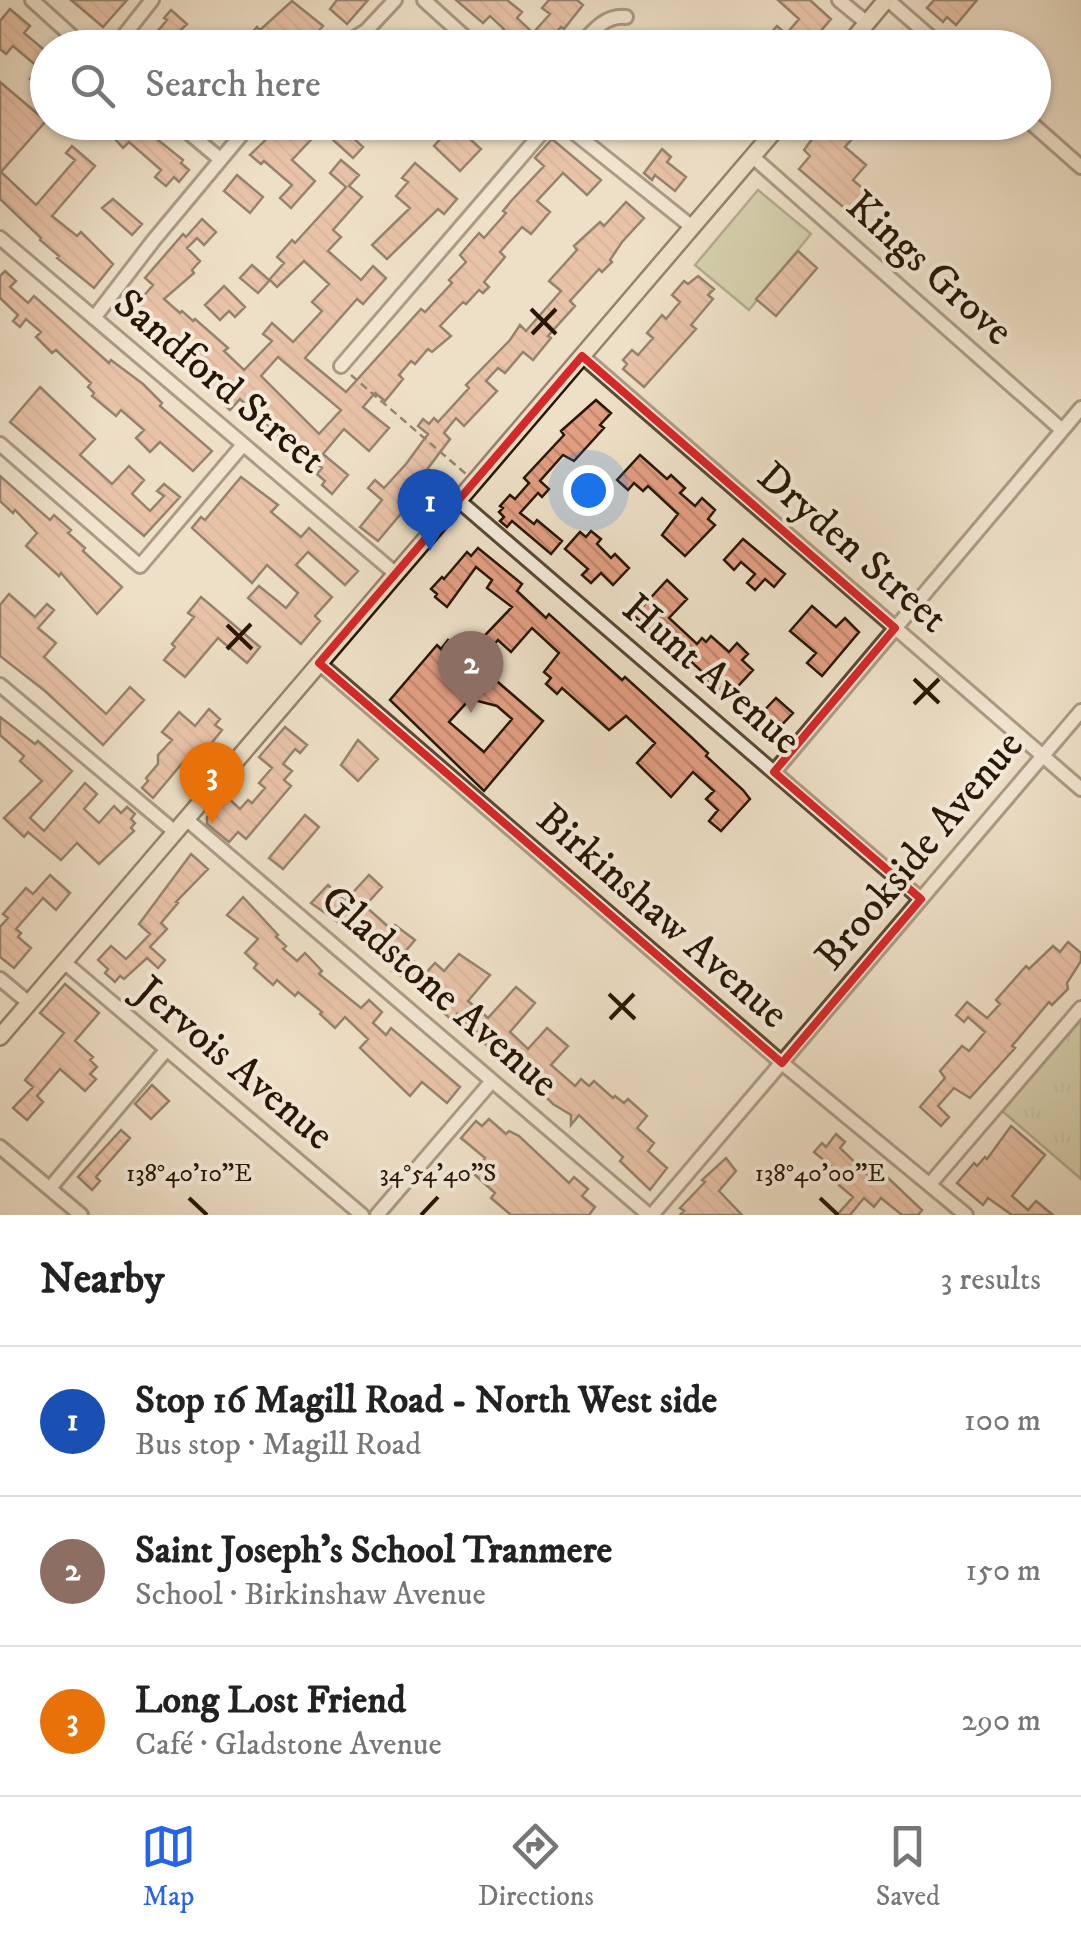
<!DOCTYPE html>
<meta charset="utf-8">
<style>
:root{--surface:#fff;--page:#f2f2f2;--text:#222;--muted:#767676;--line:#e0e0e0;--accent:#2563eb}
body{margin:0;font-family:"IM FELL DW Pica",serif;background:var(--page);color:var(--text)}
.you{position:absolute;left:588px;top:490px;width:35px;height:35px;margin:-25px;border:8px solid #fff;border-radius:50%;background:#1a73e8;box-shadow:0 0 0 15px #1a73e833}
.badge{display:grid;place-items:center;width:65px;height:65px;border-radius:50%;background:var(--accent);color:#fff;font-size:32px;font-weight:700}
.pin{position:absolute;translate:-50% -82px;filter:drop-shadow(0 2px 5px #0008)}
.pin::after{content:'';position:absolute;top:52px;width:35px;height:30px;background:inherit;clip-path:polygon(0 0,100% 0,50% 100%)}
.list{margin:0;padding:0;list-style:none}
h2{display:flex;justify-content:space-between;align-items:center;height:130px;margin:0;padding:0 40px;font-size:42px}
h2 small{font-size:32px;font-weight:400;color:var(--muted)}
.list li{display:grid;grid-template-columns:65px 1fr auto;gap:30px;align-items:center;box-sizing:border-box;height:150px;padding:0 40px;border-top:2px solid var(--line)}
.list b{display:block;font-size:38px;white-space:nowrap}
.list p{margin:0;font-size:32px;white-space:nowrap;color:var(--muted)}
.list em{font-size:32px;font-style:normal;color:var(--muted)}
.icon{flex:none;width:55px;height:55px;fill:none;stroke:currentColor;stroke-width:2;stroke-linecap:round;stroke-linejoin:round}
.map{position:relative;flex:none;width:1081px;height:1215px;overflow:hidden}
.search{position:absolute;background:var(--surface);box-shadow:0 2px 8px #0004;left:30px;right:30px;top:30px;height:110px;display:flex;align-items:center;gap:25px;box-sizing:border-box;padding:0 35px;border-radius:55px;color:var(--muted);font-size:38px}
.sheet{height:580px;background:var(--surface)}
nav{display:flex;justify-content:space-around;align-items:center;box-sizing:border-box;height:140px;border-top:2px solid var(--line);background:var(--surface);font-size:28px;color:var(--muted)}
nav a{display:grid;justify-items:center;gap:5px}
nav .on{color:var(--accent)}
.map>svg:first-child{display:block}
.park{fill:url(#park-tufts);stroke:#706c4c;stroke-width:2.5}
.pitch{fill:#bac294;stroke:#706c4c;stroke-width:2.5}
.building{fill:url(#building-back-hatch);stroke:#271603;stroke-width:2.5;fill-rule:evenodd}
.lines{fill:none;stroke-linecap:round;stroke-linejoin:round}
.minor-casing{stroke:#594834;stroke-width:18}
.major-casing{stroke:#271603;stroke-width:20}
.path{stroke:#271603;stroke-width:2.5;stroke-dasharray:8 5;stroke-linecap:butt}
.minor{stroke:#f4ebdb;stroke-width:12}
.major{stroke:#eee0c7;stroke-width:15}
.marked{fill:none;stroke:#d62828;stroke-width:8;stroke-linejoin:round}
.ticks{fill:none;stroke:#271603;stroke-width:4}
.labels{text-anchor:middle;dominant-baseline:central;stroke-width:8;stroke-linejoin:round;paint-order:stroke}
.street-label{font-size:42px;fill:#271603;stroke:#f4ebdb}
.ticks-label{font-size:25px;text-anchor:middle;fill:#271603;stroke:#f4ebdb;stroke-width:8;stroke-linejoin:round;paint-order:stroke}
</style>
<div class="map">
<svg width="1081" height="1215" viewBox="0 0 1081 1215">
<defs>
<pattern id="park-tufts" width="24" height="20" patternUnits="userSpaceOnUse" patternTransform="scale(2.5)"><rect width="24" height="20" fill="#bac294"/><path d="M3 7l-1-3M5 7V3M7 7l1-3M15 17l-1-3M17 17v-4M19 17l1-3" fill="none" stroke="#a0a67e"/></pattern>
<pattern id="building-back-hatch" width="6" height="6" patternUnits="userSpaceOnUse" patternTransform="scale(2.5)"><rect width="6" height="6" fill="#e39f83"/><path d="M-1 5l2 2M0 0l6 6M5-1l2 2" fill="none" stroke="#c38870"/></pattern>
</defs>
<rect width="100%" height="100%" fill="#eee0c7"/>
<filter id="stains"><feTurbulence type="fractalNoise" baseFrequency=".002" numOctaves="4"/><feColorMatrix values="0 0 0 0 .2 0 0 0 0 .09 0 0 0 0 .02 0 0 0 .5 -.17"/></filter>
<radialGradient id="worn" r=".72"><stop offset=".6" stop-color="#630" stop-opacity="0"/><stop offset="1" stop-color="#630" stop-opacity=".3"/></radialGradient>
<!-- park -->
<path class="park" d="M1081,1015V1179L1001,1110Z"/>
<!-- pitch -->
<path class="pitch" d="M758,190L811,234L749,310L695,265Z"/>
<!-- building -->
<path class="building" d="M71,0H127L103,27Z
M337,0H368L347,24L330,9Z
M456,0H507L522,12L517,18L533,33L550,14L542,8L549,0H577L583,5L564,29L561,27L543,48H512L498,35L504,29L490,16L483,23Z
M778,0H810L831,19L812,41L805,35L793,48H757L777,26L786,34L799,19Z
M934,0H977L956,25L947,17L943,22L927,8Z
M292,1L323,26L311,39L306,35L296,48H238L257,27L260,30Z
M10,9L30,26L24,33L48,53V94L30,79L39,68L13,46L6,54L0,49V21Z
M171,10L187,24L162,48H143L167,20L164,18Z
M0,82L46,121L1,172L36,205L75,160L66,153L72,146L95,166L52,216L77,236L81,232L113,264L94,288L57,258L59,256L40,240L41,238L0,199Z
M100,122H146L142,127L183,160L181,163L189,170L179,182L174,177L166,186L155,177L161,170L129,142L123,148Z
M284,122H336L363,147L353,158L321,129L292,160L315,181L291,208L280,198L292,185L264,161L261,164L250,155Z
M825,122H851L860,130L845,147L866,165L853,180L867,192L849,212L799,169L810,156L804,150Z
M454,124L481,149L460,171L434,146Z
M552,139L601,180L587,195L563,173L537,201L550,212L531,234L522,227L500,252L505,257L484,282L489,287L483,293L479,290L466,304L463,302L440,326L451,336L432,352L428,349L415,364L411,361L399,375L403,379L385,401L375,393L363,407L389,428L369,451L344,429L323,454L348,475L332,494L322,485L325,481L317,474L322,468L291,441L288,444L240,399L230,410L218,399L221,395L127,316L153,285L145,278L183,234L186,237L202,219L216,232L204,245L197,238L187,248L200,261L192,270L194,273L164,299L180,313L182,311L193,321L195,319L228,348L224,351L244,370L272,341L263,334L272,323L293,342L322,311L312,302L329,284L304,261L277,287L270,280L258,293L240,278L252,265L269,280L284,263L277,257L292,240L295,243L346,187L330,173L341,160L359,175L349,186L362,197L333,230L341,237L328,251L361,280L373,266L386,278L363,304L357,299L305,358L346,392L421,309L425,312L452,283L449,280L466,262L460,255L479,233L484,238L506,213L503,211L512,200L544,166L535,158ZM278,357L341,410L319,434L261,376Z
M662,149L671,157L667,162L686,177L675,191L655,175L652,180L644,173Z
M415,163L457,199L444,214L438,209L387,259L372,245L410,208L396,196L408,182L402,178Z
M237,175L263,197L250,213L224,191Z
M113,199L142,224L132,235L102,208Z
M626,202L644,218L622,242L610,260L612,262L602,272L599,269L570,301L575,306L548,336L551,338L533,360L523,352L505,373L498,368L486,381L497,391L464,426L456,418L444,433L450,439L413,488L415,490L410,495L414,498L378,541L360,527L382,500L368,488L375,480L384,488L406,464L428,434L418,426L423,419L429,424L434,418L438,422L469,388L466,385L510,340L520,325L526,331L561,291L549,281L577,250L574,246L600,222L604,226Z
M798,251L817,268L776,316L756,299Z
M5,271L16,281L10,287L28,303L34,296L109,363L111,360L143,384L162,403L160,406L212,451L193,471L160,442L150,452L136,438L144,430L121,410L116,416L92,396L94,393L88,387L91,383L56,350L52,353L36,337L41,332L26,319L20,327L13,321L18,315L0,298V276Z
M698,276L714,289L708,295L713,299L691,325L696,329L644,387L623,369L627,364L623,360L632,350L638,355L653,338L647,333L662,315L666,319L680,302L672,295L684,281L688,284Z
M224,286L245,307L235,317L229,311L220,320L205,305Z
M40,387L95,439L80,455L112,484L129,466L144,480L132,494L150,511L164,496L157,491L164,484L180,497L144,536L10,422Z
M596,400L611,413L600,425L604,428L574,461L563,455L540,481L549,489L542,497L538,493L520,513L534,524L537,520L562,541L551,554L512,521L507,527L500,521L504,517L499,512L503,508L500,506L510,495L515,499L529,483L524,478L564,435L561,431Z
M640,455L667,479L671,475L685,488L680,493L695,506L702,498L715,510L708,519L715,525L685,556L662,535L678,514L648,486L643,491L634,483L628,490L617,480Z
M0,476L50,520L54,515L71,530L68,533L85,548L83,551L122,587L97,614L61,573L59,576L26,546L37,533L15,510L13,513L0,501Z
M241,477L278,505L271,512L301,537L309,528L358,571L345,585L308,552L296,565L332,597L315,616L320,621L301,644L248,598L259,586L286,608L298,593L267,565L252,583L192,528L201,517L205,520Z
M591,531L601,539L597,544L611,558L615,554L629,568L613,585L601,573L591,583L582,575L588,569L565,549L580,532L586,537Z
M743,539L785,574L774,587L765,579L755,590L747,583L755,574L741,562L734,570L724,560Z
M478,548L522,584L517,591L546,618L549,614L622,680L625,677L690,736L708,753L706,756L743,790L750,799L721,831L709,821L718,810L706,799L714,791L693,772L671,797L637,763L655,743L626,716L609,730L562,688L557,694L546,684L551,678L544,672L559,653L532,628L511,652L498,640L477,664L543,721L484,791L390,700L437,645L441,649L448,640L466,655L512,607L487,588L492,580L476,567L447,607L435,597L437,594L431,589L442,577L444,579L467,552L471,556ZM470,699L497,706L512,719L484,752L449,722Z
M667,580L687,599L669,618L697,644L702,638L706,642L711,636L729,652L737,643L748,654L742,660L753,670L726,699L705,680L707,676L657,631L654,634L634,616Z
M9,594L35,617L47,604L54,610L38,628L56,643L44,657L106,714L130,687L144,700L103,745L45,691L0,656V605Z
M201,597L260,647L247,663L218,638L185,677L164,660L175,647L172,644L194,617L188,613Z
M812,606L836,627L845,618L859,632L822,676L807,663L816,653L790,631Z
M776,698L793,713L775,732L758,717Z
M209,709L220,719L215,725L222,730L199,759L189,755L153,798L142,788L148,781L146,778L158,764V755L172,740L162,732L179,712L195,726Z
M0,717L35,744L38,741L72,771L30,818L44,831L85,783L97,794L84,809L99,823L114,806L121,813L127,807L135,814L131,819L135,823L131,828L134,831L99,864L77,843L61,860L28,832L24,837L4,818L42,781L20,761L24,756L0,735Z
M285,727L307,745L300,753L295,749L283,764L292,771L284,780L291,786L246,839L238,832L229,842L207,824V817L226,796L240,809L248,800L252,803L265,788L259,783L272,768L259,757Z
M358,740L378,759L358,781L341,765Z
M305,815L319,827L283,869L269,858Z
M191,854L208,869L176,902L178,903L161,923L167,929L150,947L165,960L158,968L147,958L124,979L120,976L115,982L105,973L108,969L98,960L111,946L126,959L150,934L139,924Z
M50,875L70,893L56,910L43,898L16,929L21,933L18,937L31,948L14,968L0,957V927L8,918L3,914L26,888L33,894Z
M369,875L382,887L365,906L392,930L395,925L415,940L404,953L422,969L410,981L392,971L395,968L366,941L372,932L354,917L342,925L311,903L328,885L345,901Z
M243,897L278,935L276,937L286,946L283,949L297,961L305,953L322,971L319,974L361,1008L369,1000L382,1012L373,1023L386,1035L391,1028L460,1087L447,1103L422,1082L410,1096L360,1048L368,1039L345,1017L335,1028L320,1014L322,1012L298,992L295,996L277,980L273,985L254,968L257,964L245,953L258,939L227,915Z
M1068,942L1081,953V961L1067,983L1068,989L1052,1005L1049,1002L1012,1046L1015,1048L970,1098L954,1088L938,1106L949,1117L941,1126L920,1107L945,1078L940,1071L962,1046L969,1051L985,1032L968,1017L964,1022L956,1015L967,1002L987,1018L1000,1004L996,1000L1026,966L1029,969L1053,946L1060,952Z
M459,954L490,975L468,1001L488,1018L516,987L535,1003L510,1032L528,1049L547,1028L568,1046L551,1065L575,1086L581,1079L589,1086L594,1081L613,1098L615,1096L624,1103L628,1099L647,1116L637,1128L654,1143L648,1151L667,1168L650,1190L620,1161L623,1157L579,1115L571,1125V1115L553,1104L513,1064L474,1036L477,1032L457,1014L452,1020L444,1013L452,1000L424,975L435,963L444,971Z
M65,984L99,1013L75,1041L93,1057L90,1060L97,1067L90,1074L96,1079L85,1091L60,1069L37,1096L43,1102L27,1120L13,1108L33,1087L25,1080L64,1033L40,1013Z
M152,1085L169,1101L151,1119L135,1104Z
M489,1119L506,1134L509,1131L519,1136L569,1183L574,1177L588,1189L582,1196L595,1207L589,1215H511L491,1198L495,1193L473,1173L485,1158L461,1138L476,1121L482,1126Z
M1011,1126L1045,1155L1012,1196L1028,1210L1036,1201L1053,1215H1012L988,1198L983,1205L957,1183L974,1163L977,1166L985,1157L987,1159Z
M121,1130L130,1138L96,1177L100,1181L92,1190L78,1177Z
M836,1134L845,1142L840,1148L873,1180L885,1175L922,1210L918,1215H902L881,1198L874,1207L864,1198L850,1215H837L853,1197L826,1174L832,1167L814,1152L822,1143L826,1147Z
M726,1158L736,1171L719,1191L742,1215H680L684,1211L680,1208L705,1182L702,1180Z"/>
<g class="lines">
<defs>
<path id="minor" d="M32,0L85,48
M424,0L477,48
M839,0L867,23
M888,0L943,48
M114,48L152,0
M338,48L366,31L395,0
M578,48C592,32 604,15 626,17
M176,122L220,159
M561,122L692,227
M1030,122L1081,167
M753,157L1062,430
M0,238L396,574
M94,318L153,241L252,122
M582,356L1081,789
M341,366L551,122
M0,444L140,566L242,446
M458,500L921,899
M319,663L782,1063L966,1215
M0,685L175,832
M774,772L1081,408
M186,819L649,1215
M64,962L362,1215
M0,979L29,1003
M0,1147L81,1215
M930,1184L1081,1008
M50,1188L167,1049
M377,1215L492,1081
M652,1215L1081,711"/>
<path id="major" d="M846,48L886,0
M0,1037L782,122"/>
</defs>
<!-- minor casing -->
<use href="#minor" class="minor-casing"/>
<!-- major casing -->
<use href="#major" class="major-casing"/>
<!-- path -->
<path class="path" d="M351,375L466,474"/>
<!-- minor -->
<use href="#minor" class="minor"/>
<!-- major -->
<use href="#major" class="major"/>
</g>
<!-- marked area -->
<path d="M0 0H1081V1215H0ZM582,356L895,628L774,772L921,899L782,1063L319,663Z" fill="#eee0c7" fill-opacity=".55" fill-rule="evenodd"/>
<path class="marked" d="M582,356L895,628L774,772L921,899L782,1063L319,663Z"/>
<!-- ticks -->
<path class="ticks" d="M531,309L556,334M532,334L556,309M227,625L252,649M227,649L251,624M914,679L939,703M914,704L939,679M609,994L635,1019M610,1019L634,994M189,1198L207,1215M820,1198L838,1215M421,1215L438,1197"/>
<g class="labels">
<!-- street labels -->
<g class="street-label">
<text transform="translate(929 269) rotate(42)">Kings Grove</text>
<text transform="translate(219 382) rotate(40)">Sandford Street</text>
<text transform="translate(852 548) rotate(41)">Dryden Street</text>
<text transform="translate(711 675) rotate(41)">Hunt Avenue</text>
<text transform="translate(920 851) rotate(-50)">Brookside Avenue</text>
<text transform="translate(662 917) rotate(41)">Birkinshaw Avenue</text>
<text transform="translate(439 992) rotate(41)">Gladstone Avenue</text>
<text transform="translate(234 1064) rotate(40)">Jervois Avenue</text>
</g>
</g>
<g class="ticks-label">
<text x="438" y="1181">34°54'40"S</text>
<text x="189" y="1181">138°40'10"E</text>
<text x="820" y="1181">138°40'00"E</text>
</g>
<rect width="100%" height="100%" filter="url(#stains)"/>
<rect width="100%" height="100%" fill="url(#worn)"/>
</svg>
<div class="you"></div>
<div class="pin badge" style="left:430px;top:551px;background:#1a4fb4">1</div>
<div class="pin badge" style="left:471px;top:713px;background:#8d6e63">2</div>
<div class="pin badge" style="left:212px;top:824px;background:#e8710a">3</div>
<div class="search"><svg class="icon" aria-label="search" viewBox="0 0 24 24"><circle cx="10" cy="10" r="6"/><path d="M15 15l6 6"/></svg>Search here</div>
</div>
<section class="sheet">
<h2>Nearby<small>3 results</small></h2>
<ul class="list">
<li><span class="badge" style="background:#1a4fb4">1</span><div><b>Stop 16 Magill Road - North West side</b><p>Bus stop · Magill Road</p></div><em>100 m</em></li>
<li><span class="badge" style="background:#8d6e63">2</span><div><b>Saint Joseph's School Tranmere</b><p>School · Birkinshaw Avenue</p></div><em>150 m</em></li>
<li><span class="badge" style="background:#e8710a">3</span><div><b>Long Lost Friend</b><p>Café · Gladstone Avenue</p></div><em>290 m</em></li>
</ul>
</section>
<nav>
<a class="on"><svg class="icon" aria-label="map" viewBox="0 0 24 24"><path d="M3 6l6-2 6 2 6-2v14l-6 2-6-2-6 2zM9 4v14M15 6v14"/></svg>Map</a>
<a><svg class="icon" aria-label="directions" viewBox="0 0 24 24"><path d="M12 3l9 9-9 9-9-9zM9 14v-3h6M13 9l2 2-2 2"/></svg>Directions</a>
<a><svg class="icon" aria-label="saved" viewBox="0 0 24 24"><path d="M7 4h10v16l-5-4-5 4z"/></svg>Saved</a>
</nav>
